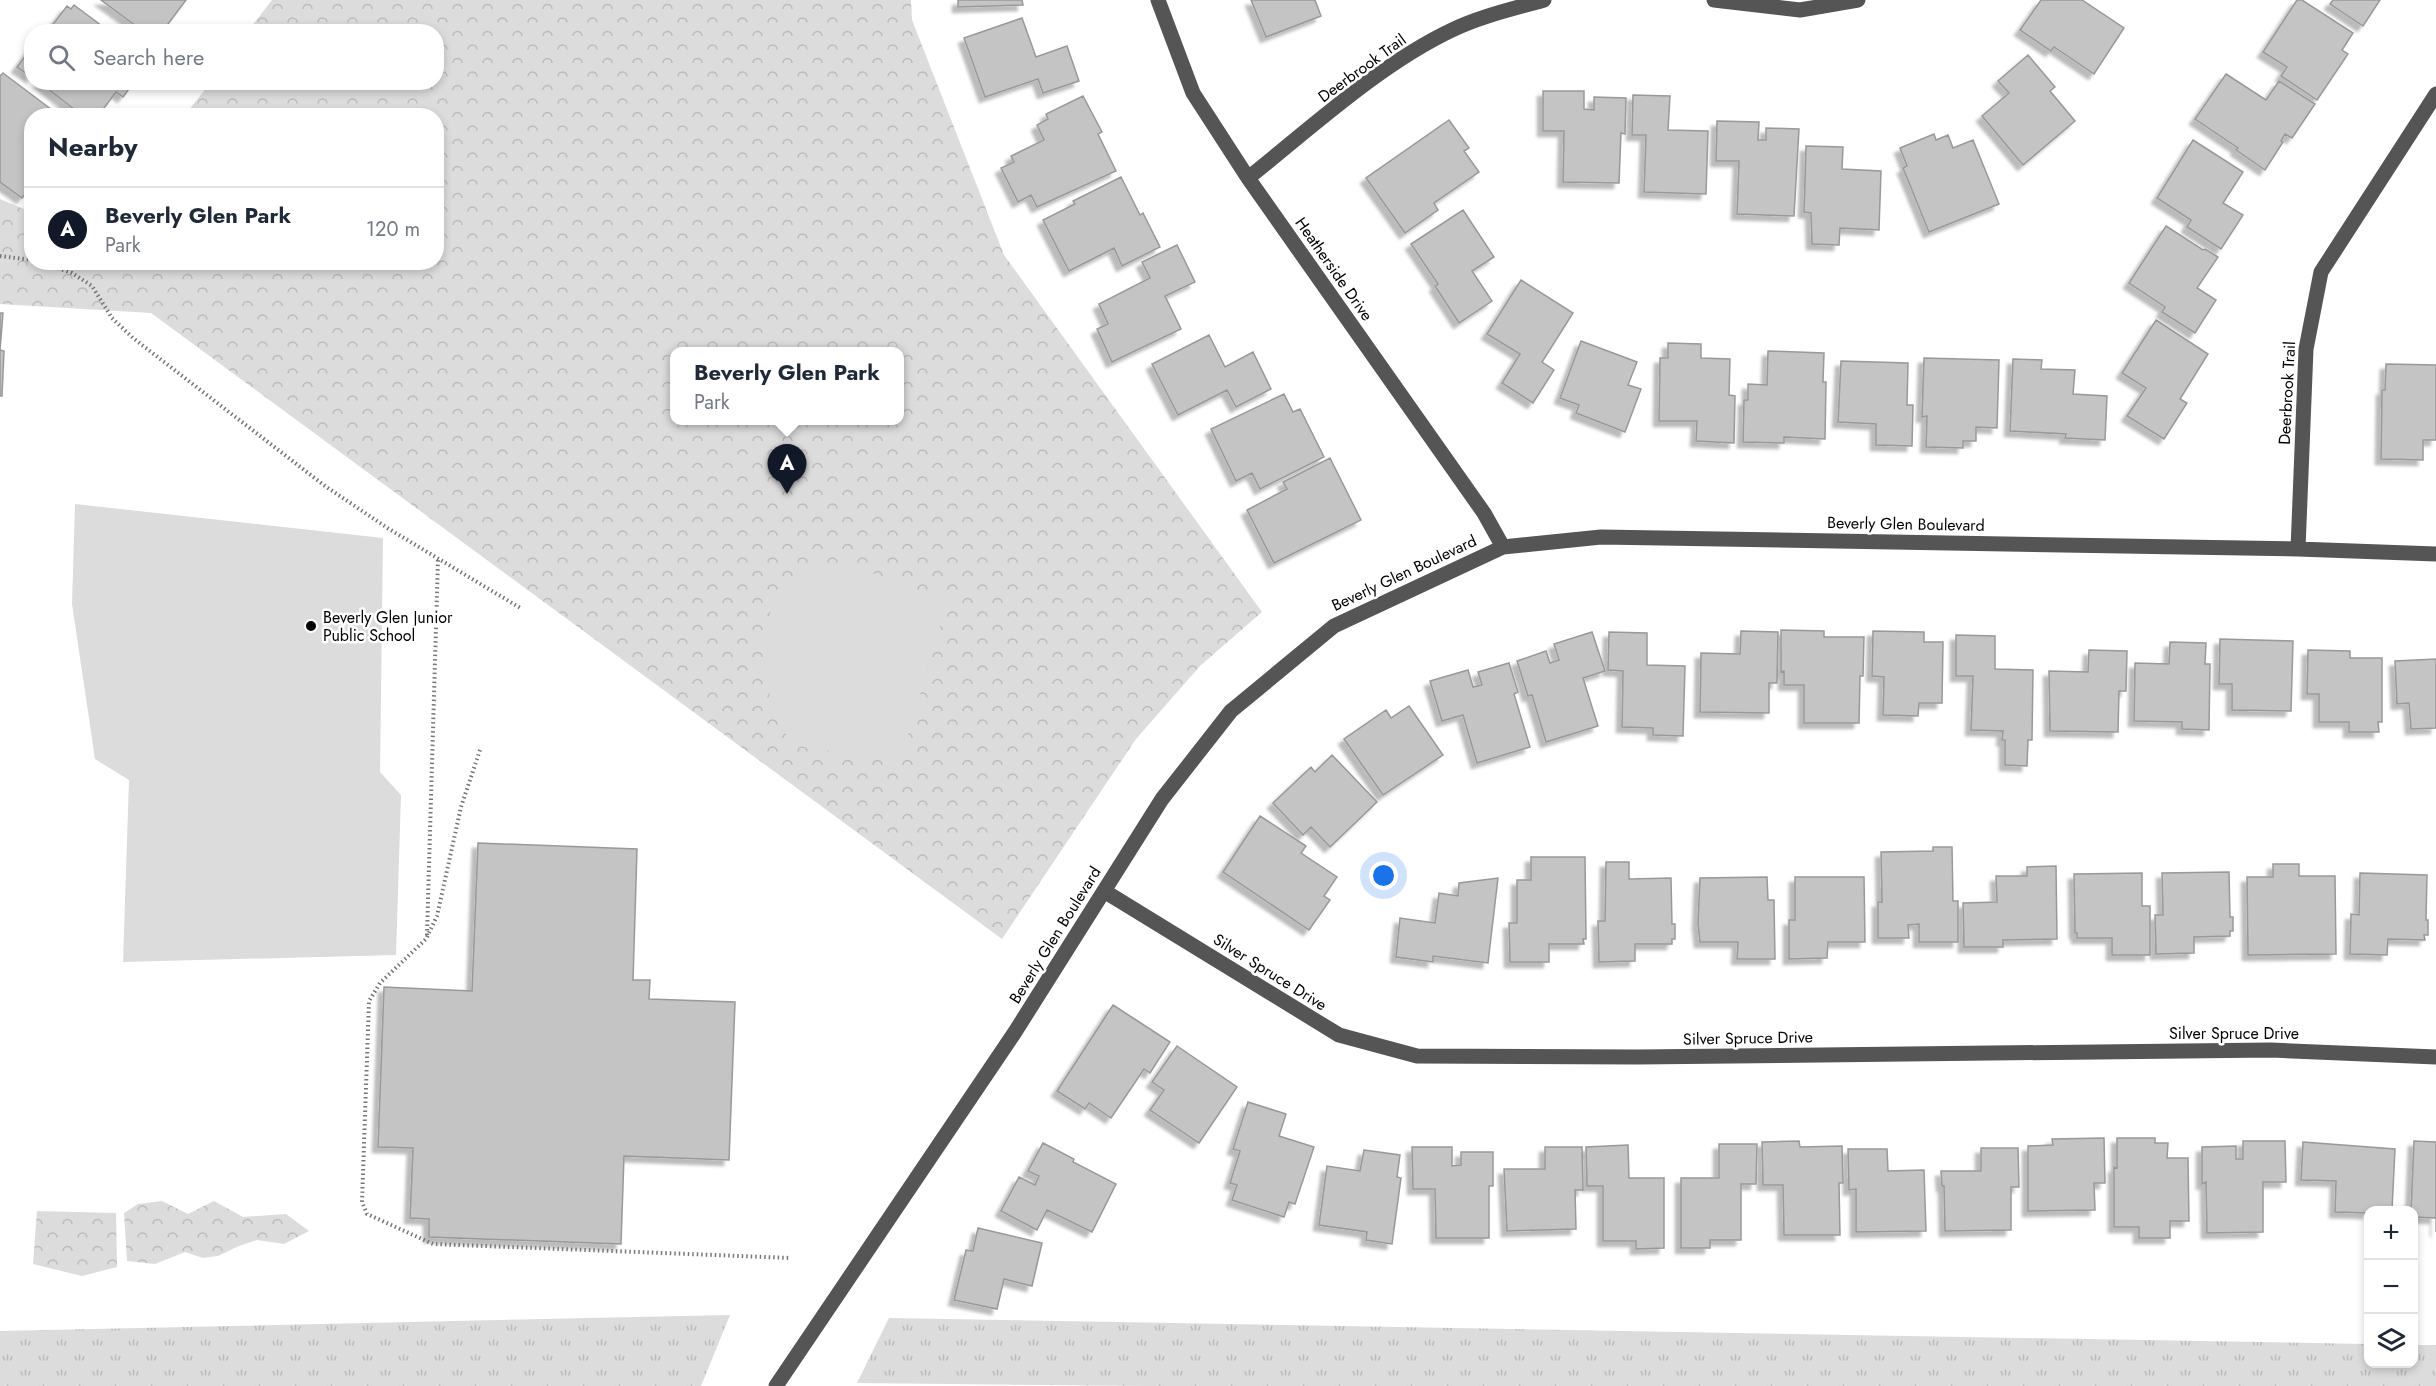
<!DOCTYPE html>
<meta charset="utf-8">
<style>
:root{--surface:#fff;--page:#f6f6f7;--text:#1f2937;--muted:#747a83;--line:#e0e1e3;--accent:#111827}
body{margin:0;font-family:Jost,sans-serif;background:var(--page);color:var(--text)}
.controls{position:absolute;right:18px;bottom:18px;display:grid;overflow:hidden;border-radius:12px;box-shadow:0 3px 9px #0003}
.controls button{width:54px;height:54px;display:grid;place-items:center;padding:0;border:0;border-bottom:2px solid var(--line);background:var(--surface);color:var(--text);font:30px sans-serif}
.you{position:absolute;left:1384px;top:876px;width:21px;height:21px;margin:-15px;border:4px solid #fff;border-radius:50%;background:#1a73e8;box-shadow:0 0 0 9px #1a73e833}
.badge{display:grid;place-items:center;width:39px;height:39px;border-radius:50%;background:var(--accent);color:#fff;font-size:20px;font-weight:700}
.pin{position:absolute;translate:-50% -50px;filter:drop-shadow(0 2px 3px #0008)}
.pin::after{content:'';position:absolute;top:32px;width:21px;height:18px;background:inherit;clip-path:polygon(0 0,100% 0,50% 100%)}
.popup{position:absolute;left:670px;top:347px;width:234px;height:78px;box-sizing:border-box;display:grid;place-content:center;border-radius:12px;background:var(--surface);filter:drop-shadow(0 2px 4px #0005);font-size:20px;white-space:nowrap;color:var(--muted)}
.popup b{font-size:22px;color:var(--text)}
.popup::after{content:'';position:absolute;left:50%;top:100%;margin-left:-12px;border:12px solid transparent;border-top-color:var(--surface)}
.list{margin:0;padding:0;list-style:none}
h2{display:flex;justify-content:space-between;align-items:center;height:78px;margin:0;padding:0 24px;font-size:26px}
h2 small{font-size:20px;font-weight:400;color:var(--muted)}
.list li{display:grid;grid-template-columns:39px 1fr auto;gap:18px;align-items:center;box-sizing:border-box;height:84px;padding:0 24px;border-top:2px solid var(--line)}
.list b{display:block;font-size:22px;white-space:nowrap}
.list p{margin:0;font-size:20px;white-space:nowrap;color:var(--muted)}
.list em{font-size:20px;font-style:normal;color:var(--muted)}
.icon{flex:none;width:33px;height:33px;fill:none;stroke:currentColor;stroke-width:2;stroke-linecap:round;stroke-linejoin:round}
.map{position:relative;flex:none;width:2436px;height:1386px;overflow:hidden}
.search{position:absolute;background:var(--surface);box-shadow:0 3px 9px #0003;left:24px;top:24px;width:420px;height:66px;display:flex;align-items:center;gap:15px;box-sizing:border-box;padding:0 21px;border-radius:24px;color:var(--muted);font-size:22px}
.panel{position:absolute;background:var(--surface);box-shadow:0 3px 9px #0003;left:24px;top:108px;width:420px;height:162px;border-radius:24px}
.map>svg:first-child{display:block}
.grass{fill:url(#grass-tufts)}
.forest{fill:url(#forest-crowns);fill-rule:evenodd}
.garden{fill:#dcdcdc}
.building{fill:#c4c4c4;stroke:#999;stroke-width:1.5;filter:url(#shadow)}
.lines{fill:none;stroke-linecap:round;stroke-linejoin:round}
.path{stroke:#777;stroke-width:4;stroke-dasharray:1.5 3;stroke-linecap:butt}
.minor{stroke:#555;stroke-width:15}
.poi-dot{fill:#000;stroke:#fff;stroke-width:2}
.labels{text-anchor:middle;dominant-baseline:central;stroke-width:5;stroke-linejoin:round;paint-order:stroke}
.street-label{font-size:16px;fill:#000;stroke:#fff}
.poi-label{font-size:16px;fill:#000;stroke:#fff;text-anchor:start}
</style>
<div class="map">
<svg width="2436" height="1386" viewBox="0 0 2436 1386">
<defs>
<pattern id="grass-tufts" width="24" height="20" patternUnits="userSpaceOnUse" patternTransform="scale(1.5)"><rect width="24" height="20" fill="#dcdcdc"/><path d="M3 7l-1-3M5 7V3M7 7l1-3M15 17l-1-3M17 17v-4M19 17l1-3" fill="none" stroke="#bbb"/></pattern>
<pattern id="forest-crowns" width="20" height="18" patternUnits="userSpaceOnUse" patternTransform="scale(1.5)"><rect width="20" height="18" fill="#dcdcdc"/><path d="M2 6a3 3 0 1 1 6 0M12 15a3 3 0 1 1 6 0" fill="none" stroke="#bbb"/></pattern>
<filter id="shadow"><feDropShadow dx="-5.5" dy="5.5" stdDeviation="1.5" flood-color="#0004"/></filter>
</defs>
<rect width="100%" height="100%" fill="#fff"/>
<!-- grass -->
<path class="grass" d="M730,1315L701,1386H0V1331Z
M889,1318L2368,1344V1364H2414V1345H2436V1386H1146L857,1383Z"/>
<!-- forest -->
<path class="forest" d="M272,0H911L912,20L1004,255L1262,612L1200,666L1136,739L1002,939L151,313L0,304V199L31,212L32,262H436V116L185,115L210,83L436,82V32L248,31ZM674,352H900V420H674Z
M162,1201L188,1214L214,1201L243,1217L286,1214L309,1231L284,1244L257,1240L239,1246L218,1256L203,1258L185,1252L155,1264L127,1261L124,1213L138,1204Z
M37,1211L116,1213L117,1267L82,1276L33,1264Z"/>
<!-- garden -->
<path class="garden" d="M75,504L383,538L380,772L401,795L396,955L123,962L129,780L95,759L72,604Z
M822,565L852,566L948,601L900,762L792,745C766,699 746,639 782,593C787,587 793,575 800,572C807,569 815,568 822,565Z"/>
<!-- building -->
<path class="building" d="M101,0H186L162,32H144Z
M958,0H1022L1023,5L958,7Z
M1251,0H1315L1321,16L1266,37Z
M2041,0H2082L2124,28L2094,74L2054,47L2051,51L2020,30Z
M2297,0H2302L2353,33L2342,50L2348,54L2317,100L2281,76L2287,67L2263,52Z
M2333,0H2380L2363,26L2330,4Z
M74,5L110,32H47L67,6L71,9Z
M1022,18L1036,57L1067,46L1079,81L1043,93L1038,79L985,97L964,38Z
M32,47V77L17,67Z
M2028,55L2055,87L2050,91L2075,121L2023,165L1982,116L2009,93L1998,81Z
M3,73L60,116H32V185L22,198L0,182V76Z
M2226,74L2266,100L2279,81L2315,104L2292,138L2285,134L2281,141L2283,142L2265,170L2236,150L2238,148L2195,119Z
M39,82H134L123,97L116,92L98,116H83Z
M1543,91H1584V109L1594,110V97L1626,98L1625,134L1621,133L1619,183L1563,182L1564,131H1543Z
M1633,95L1670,96L1668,130L1708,131L1706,194L1644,192L1646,135H1632Z
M1083,96L1102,132L1098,134L1116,171L1037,207L1031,195L1018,202L1001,168L1014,162L1011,156L1044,140L1037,125L1048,119L1046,114Z
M1449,120L1469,148L1464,151L1479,172L1434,203L1438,210L1405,233L1366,178Z
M1717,121L1759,122L1758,140H1766V128L1799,129L1794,216L1737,214L1739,161H1716Z
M1934,134L1936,140L1948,135L1953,148L1973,140L1999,204L1929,232L1903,168L1907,166L1900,148Z
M2193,140L2243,172L2223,203L2243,215L2221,249L2187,227L2191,220L2157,198Z
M1806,146L1843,147L1842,169L1881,171L1879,230L1840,228L1839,245L1812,244L1811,213L1804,212Z
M1121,177L1140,215L1143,213L1160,247L1122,266L1114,248L1069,271L1043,220L1075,204L1073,201Z
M1463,210L1494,257L1472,271L1492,301L1459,323L1435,286L1438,284L1411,244Z
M2166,226L2203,250L2205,249L2218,257L2197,288L2216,300L2195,333L2162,312L2165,307L2129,283Z
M1177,245L1195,282L1165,296L1181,329L1112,362L1097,329L1108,324L1099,304L1150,278L1142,262Z
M1521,280L1573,313L1542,362L1554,370L1533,403L1502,383L1520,354L1487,334Z
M0,313H3L0,350L4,351L2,396H0Z
M2156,320L2208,354L2180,399L2187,403L2164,439L2127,416L2146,388L2122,373Z
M1209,335L1225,367L1253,352L1271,389L1236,407L1227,390L1178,415L1152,364Z
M1581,341L1637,362L1628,385L1641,389L1625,432L1576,413L1579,405L1560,398Z
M1668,343L1701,344V358L1730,359L1729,395L1735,396L1734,443L1696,441L1697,421H1659L1660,358H1668Z
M1768,351L1824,353L1823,382H1826L1825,439L1784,437V443L1743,442L1744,400H1748V384L1767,385Z
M1924,358L1999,360L1997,428L1976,427V441H1963V448L1926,447L1927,416L1922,417Z
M2013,359L2042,360L2041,369L2075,370L2073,394L2107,396L2105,440L2065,438L2066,434L2010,431Z
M1841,361L1908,363L1907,405H1913L1912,446L1876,445V424L1838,422Z
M2386,364L2436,365V440H2423V460L2381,459L2382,390H2385Z
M1284,394L1293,412L1300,409L1324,457L1260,489L1252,473L1236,481L1211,429Z
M1330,458L1361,520L1274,563L1247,510L1287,489L1283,482Z
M1781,630L1824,631V637H1864L1863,676H1860L1859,723H1804V685H1784V671L1781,672Z
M1741,631L1778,632L1777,683H1769V713L1700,712L1701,653L1740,654Z
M1873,631L1924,632V642H1943L1942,703H1919L1918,716L1883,715L1884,677L1872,676Z
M1592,632L1605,671L1583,678L1598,726L1546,742L1532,695L1528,696L1517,661L1546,651L1550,663L1559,660L1554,644Z
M1609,632L1647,633V665L1685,666L1683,736L1653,735V728L1622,727L1623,671L1608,670Z
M1956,635L1995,636V669L2033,670L2032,740H2028L2027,766L2005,765V740H2002L2003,731L1971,730L1973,676H1956Z
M2220,639L2293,641L2291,711L2232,710V684H2219Z
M2170,642L2206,643L2205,664H2210L2209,730L2182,729V722L2134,721L2135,663L2169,664Z
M2089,650L2127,651L2126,691H2119L2118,732L2050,731L2049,671L2088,672Z
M2308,650L2350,651V658H2382V722H2378L2379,732H2349V722H2319V694H2307Z
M2436,659V728L2411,729L2409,703L2397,704L2395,661Z
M1509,663L1518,692L1514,694L1530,747L1477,763L1463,715L1442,721L1430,681L1468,670L1473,687L1482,685L1478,672Z
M1409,706L1443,755L1383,795L1344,739L1386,710L1391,718Z
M1332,755L1377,802L1330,847L1311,827L1303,835L1273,803L1311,767L1315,772Z
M1260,816L1306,846L1301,853L1337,877L1324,896L1330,900L1309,930L1223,872Z
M478,843L637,849L633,980H650L649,999L735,1002L729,1160L624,1156L621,1244L429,1237V1219L410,1218L413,1148L378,1147L384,987L472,991Z
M1933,847H1952L1953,901H1958V942H1919V924L1908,925L1909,938H1878V902H1882L1881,852L1933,851Z
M1531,857H1585L1586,939H1583L1584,944H1549V962H1510L1509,923H1517V880H1531Z
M1606,862H1629V879L1671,878L1672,924H1675V939H1672V944H1635V961L1599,962L1598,921H1605Z
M2273,864H2299V876H2335L2336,954L2248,955L2247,877H2273Z
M2056,866L2057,939L2003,940V947H1964L1963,903L1997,902L1996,876H2027V867Z
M2229,872L2230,917H2233V931H2230V936L2194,937V953L2156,954L2155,915H2163L2162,873Z
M2142,873V906H2150V955H2112V938H2077V933H2075L2074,874Z
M2360,873L2427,875L2426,920H2428V935H2424L2425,940L2388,939L2387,955L2350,954L2351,914L2359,915Z
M1767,877L1768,900H1774L1775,959H1737L1738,942H1700L1698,923L1700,878Z
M1795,877H1864L1865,942H1828L1827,958L1789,959V920H1795Z
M1498,878L1488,963L1433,956V962L1396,957L1400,918L1435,923L1439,893L1458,896L1459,883Z
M1113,1005L1170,1042L1150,1073L1144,1069L1111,1118L1089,1103L1085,1109L1057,1091Z
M1177,1046L1237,1087L1199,1143L1150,1110L1164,1090L1152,1082Z
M1248,1102L1286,1114L1279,1136L1314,1147L1295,1204L1289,1202L1284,1217L1232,1200L1237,1185L1230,1183L1240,1151L1233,1149Z
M2104,1138L2105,1183H2094L2095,1210L2028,1211V1146L2053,1145L2052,1139Z
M2117,1138H2155V1143H2168L2167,1158H2188L2189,1221H2170V1238H2139V1227H2114V1167L2117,1168Z
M1799,1141L1800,1147L1842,1146L1843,1183H1839L1840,1235H1784L1783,1185H1763L1762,1142Z
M2243,1141H2285L2286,1182H2263V1232L2207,1233L2206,1182L2202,1184V1147L2236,1146V1159H2243Z
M2414,1141L2436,1142V1232V1218L2414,1217V1210H2411Z
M2303,1142L2395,1149L2392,1210H2368V1213L2335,1212L2336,1181L2301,1180Z
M1043,1143L1074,1159L1073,1162L1116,1184L1092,1232L1047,1210L1037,1230L1001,1211L1019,1177L1035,1185L1039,1176L1028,1171Z
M1719,1144H1757L1756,1184H1741V1240H1710V1248H1681V1178H1719Z
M1628,1145L1629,1178H1664V1248L1636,1249V1241H1603V1186H1587L1586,1147Z
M1412,1147H1452V1166L1461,1165V1152H1493V1186H1489V1238H1436L1435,1189H1413Z
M1545,1147H1582L1583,1190H1575L1576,1229L1507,1231L1504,1169H1545Z
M1981,1148H2018L2019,1187H2011V1230L1945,1231L1944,1186H1942L1941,1171H1981Z
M1848,1149H1887L1888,1171L1924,1170L1926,1231L1856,1232V1189L1849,1190Z
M1364,1150L1400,1155L1397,1177L1401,1178L1392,1244L1366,1240L1367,1232L1319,1225L1327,1166L1360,1171Z
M978,1228L1042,1243L1032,1286L1004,1279L997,1309L954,1300L966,1250L973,1251Z"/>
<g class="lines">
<!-- path -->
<path class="path" d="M0,256L32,260
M41,262L72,273L92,286L112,318L133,338L325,486L389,529L522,609
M480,750L461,807L437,916L426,939L380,983L369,1001L362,1202L367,1214L433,1244L791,1258
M427,935L438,559"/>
<!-- minor -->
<path class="minor" d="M1158,0L1193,93L1248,178L1484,513L1503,547
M1714,0L1800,10L1858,0
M1248,178C1311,128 1380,64 1452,30C1481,16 1513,9 1544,0
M2298,549L2306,349L2321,272L2436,94
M1104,891L1339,1035L1417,1056L1638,1057L2271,1050L2436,1057
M776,1386L1015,1032L1162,799L1231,711L1334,626L1503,547L1601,537L2298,549L2436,554"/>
</g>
<!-- markers -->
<circle class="poi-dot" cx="311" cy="626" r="6"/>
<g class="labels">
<!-- street labels -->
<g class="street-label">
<text transform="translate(1362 68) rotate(-36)">Deerbrook Trail</text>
<text transform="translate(1334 269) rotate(55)">Heatherside Drive</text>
<text transform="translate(2287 393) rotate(-87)">Deerbrook Trail</text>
<text transform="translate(1906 524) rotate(1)">Beverly Glen Boulevard</text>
<text transform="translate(1404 573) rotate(-25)">Beverly Glen Boulevard</text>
<text transform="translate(1055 935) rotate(-58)">Beverly Glen Boulevard</text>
<text transform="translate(1270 972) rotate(32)">Silver Spruce Drive</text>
<text x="2234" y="1033">Silver Spruce Drive</text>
<text transform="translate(1748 1038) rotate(-1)">Silver Spruce Drive</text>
</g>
<!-- poi labels -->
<g class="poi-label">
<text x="323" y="617">Beverly Glen Junior<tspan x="323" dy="18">Public School</tspan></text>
</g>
</g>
</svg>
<div class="controls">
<button>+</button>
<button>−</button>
<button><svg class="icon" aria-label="layers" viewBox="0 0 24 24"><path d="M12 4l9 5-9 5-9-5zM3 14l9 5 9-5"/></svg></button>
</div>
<div class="you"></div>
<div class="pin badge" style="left:787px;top:494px">A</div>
<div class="popup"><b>Beverly Glen Park</b>Park</div>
<div class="search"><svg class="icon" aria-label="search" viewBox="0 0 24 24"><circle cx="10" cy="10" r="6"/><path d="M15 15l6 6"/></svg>Search here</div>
<section class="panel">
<h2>Nearby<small></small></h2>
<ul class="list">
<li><span class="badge">A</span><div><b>Beverly Glen Park</b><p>Park</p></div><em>120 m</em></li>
</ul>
</section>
</div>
